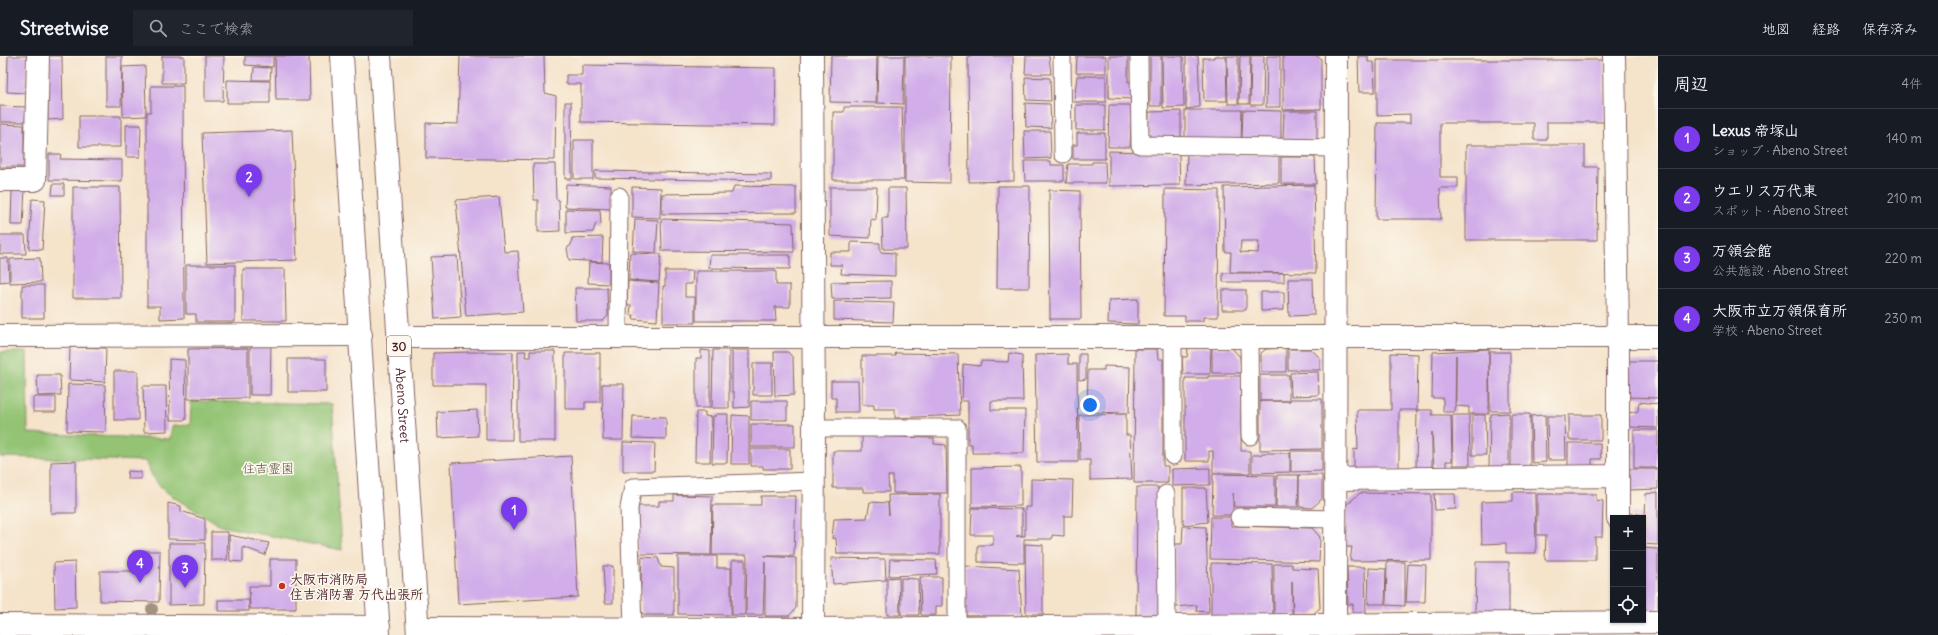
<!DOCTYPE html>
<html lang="ja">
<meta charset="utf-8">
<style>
:root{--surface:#171b24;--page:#20242c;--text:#f1f3f6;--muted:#9ea1a6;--line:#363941;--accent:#7c3aed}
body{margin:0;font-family:Delius,"Klee One",sans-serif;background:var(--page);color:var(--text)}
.controls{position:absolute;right:12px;bottom:12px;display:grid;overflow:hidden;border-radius:0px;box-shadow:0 1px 3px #0004}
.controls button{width:36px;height:36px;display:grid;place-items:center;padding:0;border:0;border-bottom:1px solid var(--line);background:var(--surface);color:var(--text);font:20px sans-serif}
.you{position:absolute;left:1090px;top:349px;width:14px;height:14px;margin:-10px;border:3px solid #fff;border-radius:50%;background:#1a73e8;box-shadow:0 0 0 6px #1a73e833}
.badge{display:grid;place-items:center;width:26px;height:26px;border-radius:50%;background:var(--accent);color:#fff;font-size:13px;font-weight:700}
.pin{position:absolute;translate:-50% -33px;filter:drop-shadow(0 1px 2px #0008)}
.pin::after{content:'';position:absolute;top:21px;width:14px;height:12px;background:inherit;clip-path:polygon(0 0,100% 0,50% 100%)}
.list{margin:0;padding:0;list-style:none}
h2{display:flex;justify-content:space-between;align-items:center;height:52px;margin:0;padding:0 16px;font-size:17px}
h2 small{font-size:13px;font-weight:400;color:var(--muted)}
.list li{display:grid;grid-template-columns:26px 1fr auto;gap:12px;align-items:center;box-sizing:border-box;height:60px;padding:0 16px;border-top:1px solid var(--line)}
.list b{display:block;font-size:15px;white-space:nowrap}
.list p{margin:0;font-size:13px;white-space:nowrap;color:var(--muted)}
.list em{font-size:13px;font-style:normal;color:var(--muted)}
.icon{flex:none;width:22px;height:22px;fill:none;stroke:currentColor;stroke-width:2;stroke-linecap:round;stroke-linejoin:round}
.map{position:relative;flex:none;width:1658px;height:579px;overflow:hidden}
header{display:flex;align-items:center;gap:24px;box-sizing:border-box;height:56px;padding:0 20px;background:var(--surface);border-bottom:1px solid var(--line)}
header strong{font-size:19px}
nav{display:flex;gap:22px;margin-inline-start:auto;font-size:14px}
.search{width:280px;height:36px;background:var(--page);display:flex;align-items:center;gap:10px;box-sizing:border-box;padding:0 14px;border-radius:0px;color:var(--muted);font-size:15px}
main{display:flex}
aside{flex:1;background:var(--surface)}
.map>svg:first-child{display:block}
.green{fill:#93c373;stroke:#6e714f}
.building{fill:#d1ade9;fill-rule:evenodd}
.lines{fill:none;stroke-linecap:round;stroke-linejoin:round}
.lane-casing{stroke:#866463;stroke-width:19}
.street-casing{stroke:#866463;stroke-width:24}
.secondary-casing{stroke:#866463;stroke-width:24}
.primary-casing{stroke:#866463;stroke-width:24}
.lane{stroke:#fff;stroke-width:17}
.street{stroke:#fff;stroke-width:22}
.secondary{stroke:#fff;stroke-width:22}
.primary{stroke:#fff;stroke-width:22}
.tree{fill:#a3927f}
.poi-dot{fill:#c8321e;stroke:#fbf7ec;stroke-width:1.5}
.labels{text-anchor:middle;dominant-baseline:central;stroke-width:3.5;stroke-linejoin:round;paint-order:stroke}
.shield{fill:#fbf7ec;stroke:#7f6065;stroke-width:1}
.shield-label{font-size:12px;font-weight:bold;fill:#4a1f2b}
.street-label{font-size:13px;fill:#4a1f2b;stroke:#fbf7ec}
.park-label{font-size:13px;fill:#605041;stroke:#fbf7ec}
.poi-label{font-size:13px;font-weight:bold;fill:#4a1f2b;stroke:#fbf7ec;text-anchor:start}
</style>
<header>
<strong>Streetwise</strong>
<div class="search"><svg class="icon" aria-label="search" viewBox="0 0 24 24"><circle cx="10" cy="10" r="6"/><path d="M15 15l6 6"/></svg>ここで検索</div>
<nav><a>地図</a><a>経路</a><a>保存済み</a></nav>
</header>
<main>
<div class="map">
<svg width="1658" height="579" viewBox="0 0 1658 579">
<rect width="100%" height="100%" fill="#fbf7ec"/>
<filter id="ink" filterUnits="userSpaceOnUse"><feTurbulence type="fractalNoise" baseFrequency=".025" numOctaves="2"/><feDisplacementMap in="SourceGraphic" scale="8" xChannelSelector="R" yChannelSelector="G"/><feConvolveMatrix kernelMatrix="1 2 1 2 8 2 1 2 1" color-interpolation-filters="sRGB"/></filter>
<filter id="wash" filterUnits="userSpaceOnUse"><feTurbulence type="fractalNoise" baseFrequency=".012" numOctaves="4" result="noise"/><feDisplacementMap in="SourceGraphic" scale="16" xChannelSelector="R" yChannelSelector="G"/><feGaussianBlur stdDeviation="0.9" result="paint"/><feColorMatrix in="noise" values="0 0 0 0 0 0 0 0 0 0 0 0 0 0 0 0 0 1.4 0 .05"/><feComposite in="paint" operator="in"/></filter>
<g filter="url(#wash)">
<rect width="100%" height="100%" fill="#f5e3ca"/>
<!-- green -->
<path class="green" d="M0,296H27L28,377L170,383L172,370L190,369L191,345L332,348L342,494L220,470C200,454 174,446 157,427C152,422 149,412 146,405L0,401Z"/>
<g id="blocks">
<!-- building -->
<path class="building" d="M8,0H27L26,37L7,36Z
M48,0H62L63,63L48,64Z
M106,0H122L121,50H106Z
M162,0H184V27H162Z
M205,0H224L223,45H205Z
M245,0H273V11L245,9Z
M275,0H309L310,44H276Z
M460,0H544L545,37L556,40L555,104L426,102V67L458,68Z
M831,0H877L876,47L830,46Z
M878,0H904L903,48L877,47Z
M905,0H951L950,127L905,126Z
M968,0H1013L1014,125L969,126Z
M1026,0H1049L1051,18H1025Z
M1077,0H1106V17H1076Z
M1109,0H1128V26H1132V43L1109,42Z
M1150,0H1161V50H1150Z
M1162,0H1183L1184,51L1163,52Z
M1186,0H1198L1200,51L1186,53Z
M1214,0H1226L1227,45H1204L1203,2H1214Z
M1227,0H1238V48H1228Z
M1240,0H1250L1249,48H1239Z
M1251,0H1264L1263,49H1250Z
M1267,0H1280V51H1266Z
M1283,0H1317L1321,3V53L1283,54Z
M1358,0H1368V6H1374L1375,36H1359Z
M1377,4H1604V66H1547V84H1534V67H1440V121H1458V132H1440L1441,163H1376L1377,67H1410V58L1377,59Z
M582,9L776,12L775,69L581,66V28H566V19H582Z
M145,10L146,60L123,61L122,11Z
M254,11L271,12L270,24H253Z
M1077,20H1106V46H1074Z
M1025,21L1050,22L1051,45L1026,44Z
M227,24L270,25V47H227Z
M151,30H183L184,262L160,263V250H147V56H151Z
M565,46H571L572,123H565Z
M1025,47L1050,48L1051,72L1026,71Z
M1076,49H1105V74H1076Z
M1109,49H1132L1130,91H1108Z
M0,50L26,51L25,66H0Z
M844,51H902L904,124H833V56H844Z
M1185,54H1242L1241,83H1185Z
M1243,54L1281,55V85L1242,84Z
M1181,55V84L1153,83L1148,77L1149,56Z
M1284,55H1317V85H1283Z
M79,60H121V91H79Z
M0,68L24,69V111H0Z
M126,69H141L140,101H126Z
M292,74L297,204L207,207L202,77Z
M1024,75H1050L1051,102L1025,103Z
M1077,77H1105V103H1073V89H1077Z
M574,84H593V123H574Z
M1466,89H1585V111H1598L1597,184H1466Z
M1109,95L1179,97L1180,129L1109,130Z
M49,98H61L60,103L122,104V125L49,124Z
M1187,98H1279V127L1186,129Z
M1281,101H1315L1316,128H1281Z
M1024,105H1051V109H1064V125H1025Z
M1092,106H1105L1106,127H1066L1068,108H1092Z
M533,108H555L556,143L559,144L560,175L538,176V144H534Z
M595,115L771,118V125L595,122Z
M53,128H64V139H52Z
M566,128L611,130V153L565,151Z
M1314,129L1316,217L1230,216L1231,196H1225L1224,131ZM1241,185H1259L1258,197L1240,196Z
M734,130L796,131V157L662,158V138L732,137Z
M998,130H1030L1029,232H997Z
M73,131H120L121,242H73Z
M632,131L661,132L660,162L632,161Z
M830,131H877L876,164L871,163L870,182L830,180Z
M888,132H906L907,193H883L882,162H888Z
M12,133H25L23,169H11Z
M1165,133L1219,134L1218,261H1203V265H1185V260H1164Z
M1049,134L1080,135L1081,263H1050Z
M499,141L504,196L518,195L523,256L466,260L456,144Z
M32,143L45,144L42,194L29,193Z
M566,153L600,154L601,168L596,167L593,176L566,177Z
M635,163L658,164L656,197L633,195Z
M661,163L793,167L794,196L662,195Z
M0,179H25L26,198H0Z
M603,181L602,206L569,204L567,192L571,189L572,182Z
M851,186L880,187V196L895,197V220L841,218L842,209H830V196H851Z
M630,197L661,198L659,226L629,224Z
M710,199H790V213L709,212Z
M457,200L461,261L435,263L431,201Z
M0,202H8L9,225L0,226Z
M40,202L41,226L10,227V203Z
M589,206L609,207V228L588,227Z
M186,209H235V266H196V258H186Z
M243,213H285L286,265H243Z
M665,215H693L692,228H685V241H695V267H663V230H665Z
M696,215H776V229H790V251H775L776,265H696Z
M1223,217H1284V226H1223Z
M1288,223H1313L1314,259L1289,260Z
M628,225L659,227L657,265L633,263L634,259H630L631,249H627Z
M891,225V242L832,243L831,226Z
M22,229H44V262H22Z
M575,232H607L608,260L603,265H576Z
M1222,234H1246V254H1222Z
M1261,236H1284V254L1261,255Z
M1138,243V268L1108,267L1109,244Z
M834,245L894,247L893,266L834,264Z
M250,289H271L270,339H250Z
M70,291L106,292L105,326L69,324Z
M248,292V342L188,343V293Z
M1188,292H1211L1210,318H1183L1182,301H1187Z
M1212,292H1232L1240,301L1241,317H1212Z
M1286,292V316H1261V297L1266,293Z
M1135,293H1157L1158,303H1163V410H1168V427H1134Z
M1288,293H1311L1320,302V314H1288Z
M1489,293V358H1469V351L1456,350V299L1455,356H1443V342H1432L1433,296Z
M701,294L710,295V352H696V302H701Z
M713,294H729V352H712Z
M732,294H749V351L734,352V336H732Z
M518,295H526L525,301H530V295H555V385H518Z
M469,296H513L512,384H486V329H433V297Z
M774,296H788L793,302L794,339L775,340Z
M1489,296H1510V355H1490Z
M565,297H600V346H585V353H565Z
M895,297L958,298L960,359L895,362V353H874V349H862V300H896Z
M1009,297L1022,299L1023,345H991V354H1025L1024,397H972V388H968V345H962L963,308L980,310L981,305L1008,306Z
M1391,297L1418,298L1417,354H1399V414H1354V393L1358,394L1357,354H1391Z
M1068,298V308H1077L1078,406H1037L1035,299Z
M1079,298H1086V323L1079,324Z
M169,303L185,304L186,364H170Z
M288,303H326V336H288Z
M1629,305H1658V342L1629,341Z
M753,307H772V339H753Z
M1104,310L1130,311L1129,357L1087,356L1088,314H1104Z
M114,315H138V364H114Z
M1318,316L1319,339L1291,340L1290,317Z
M37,319H60L61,339L38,340Z
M1260,319H1289V345H1260Z
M1208,320H1241V395H1250V417H1213V395H1209V405H1185V322H1208Z
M831,325H858L859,356H836V342H831Z
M68,328L105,329L106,376L67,375Z
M602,328H624L623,384H603Z
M143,330H166L167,375L144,376Z
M33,341H56V356H33Z
M1290,343H1322V393L1260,394V345H1290Z
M751,345H787V364H751Z
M1639,346L1658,348V372L1628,371L1629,357L1638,355Z
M477,354L478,380L438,382L437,356Z
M1417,354H1432V359H1451L1452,405H1446V411H1434L1432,376V413H1416Z
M696,356H705V360L711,361L710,406H695Z
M1509,357V413H1489L1490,361H1491V358Z
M716,358H728L727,407H712L713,360H716Z
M1126,358V379H1130L1132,423L1090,424V404H1080L1079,359Z
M1511,358H1530V413L1511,414Z
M732,359L749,360V408H731Z
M1452,359H1469L1470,409H1453Z
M1472,359H1485L1486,399H1472Z
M1545,359L1546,406L1532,407L1531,360Z
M1569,359H1601V384H1569Z
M633,360L666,361V383L632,382Z
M1547,360H1565L1566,404H1548Z
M751,368H795V391H751Z
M1634,374H1658V412H1634Z
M862,380L934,382V388L946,389L947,437H893V420H888L889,436H863V432H833V395H862Z
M623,386L655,387L654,415H623Z
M1568,387H1600L1601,403H1592V414H1568Z
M751,393H790V413H763V410H751Z
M1291,395H1322V415L1291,416Z
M1262,397H1290V416L1252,417V399H1261Z
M571,400L578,541L458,548L451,407Z
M76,405V457H51V406Z
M1021,411V450L972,451V412Z
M1210,412V429L1172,430V413Z
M1629,413H1658V433L1629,434Z
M128,415L141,416V423H127Z
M1213,418L1275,419V451H1234L1233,437V459H1212Z
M1277,419H1299L1298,451H1276Z
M1299,419H1322V443L1312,452L1299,451Z
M1031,423L1073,424L1072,460H1064V480L1052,479V483H1024V507L978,506V489H993V479H971L972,452L1022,453V480H1016H1025V451H1031Z
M1137,431H1158L1159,558L1155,559H1136Z
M1183,432H1206L1208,466L1183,469Z
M1513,436H1535L1536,497H1506V487L1482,488L1481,446L1513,445Z
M1658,436V489L1643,488V462H1631V457L1645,459L1646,438Z
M1360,437L1431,438V504L1350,505L1352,491H1345V450Z
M940,438V498H837L836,482L832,483L834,463L867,462L870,446L888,447L889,459L888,439Z
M1434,438H1455L1456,453L1435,454Z
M1537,438H1596V444L1603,445L1602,481H1595V504H1545L1546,479H1537Z
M674,439L712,440L711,499L637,498L638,450H659V445H674Z
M761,440H796L794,500H764L796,502V552L789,560H765V506L763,559H746L747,499H712L713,449H761Z
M168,447L181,450V455L205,463V484L168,483Z
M1211,461H1231V470L1312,472L1320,481L1319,506L1210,503Z
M1183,470L1206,471L1209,556L1196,555L1197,549L1175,551L1174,488H1182Z
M211,476H228L227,504H211Z
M229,479L269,487L265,499L243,491V506L230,505Z
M169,487H205L204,548L169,549Z
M1025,488L1043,489V558H1026Z
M1643,492L1658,493V560L1643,561Z
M133,495H160L159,546L100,545V515H133Z
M678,500H717V512H731V559L678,558Z
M642,501L658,502L661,511L674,512V559H644L640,554Z
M831,502L885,503L886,524L833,528Z
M270,503H296V553H250L249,530H270Z
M890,503L936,504L937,518L889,520Z
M732,504H745V559H732Z
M75,506L76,551L55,552L54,507Z
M1387,506H1405V550L1386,549Z
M1476,506H1509V560L1475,559Z
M1211,507L1272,508L1273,560H1211Z
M1274,508H1292V512L1318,513L1320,552L1312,559H1293L1292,525V559L1274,560Z
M1408,508L1426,509L1425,546H1406Z
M603,510H613V547H605Z
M965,510L1019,513L1022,560H966Z
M1347,511H1365L1366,557L1353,558V548H1348Z
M1369,512L1386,513L1385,548H1368Z
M899,521L900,559H887V522Z
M920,521H942V550H936V559H921Z
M901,522L918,523L919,559H901Z
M218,544H249V555H218Z"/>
</g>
</g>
<g filter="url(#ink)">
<use href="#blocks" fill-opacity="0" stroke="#866463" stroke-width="1"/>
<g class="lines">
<defs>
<path id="lane" d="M1062,0L1063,98
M1139,0L1140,89L1336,92
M1249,281L1250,380
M618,282L619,140
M814,372H957V572
M1173,400V281
M1166,438L1167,571
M1239,461L1335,463
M633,572L629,452L633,431L814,425"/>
<path id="street" d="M1614,0L1618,281V462
M0,124H35L38,0
M0,280L361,279
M399,281H1658
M1335,423L1618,420
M0,569L379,571
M418,572L813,573L1658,566
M1335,579L1336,0"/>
<path id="secondary" d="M812,0L814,372L813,579"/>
<g id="primary">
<path d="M342,0L379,579"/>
<path id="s1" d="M380,0L418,579"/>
</g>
</defs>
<!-- lane casing -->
<use href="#lane" class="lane-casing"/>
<!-- street casing -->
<use href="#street" class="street-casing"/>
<!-- secondary casing -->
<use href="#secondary" class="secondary-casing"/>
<!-- primary casing -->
<use href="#primary" class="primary-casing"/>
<!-- lane -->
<use href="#lane" class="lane"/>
<!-- street -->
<use href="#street" class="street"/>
<!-- secondary -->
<use href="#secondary" class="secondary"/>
<!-- primary -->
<use href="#primary" class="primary"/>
</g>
<!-- trees -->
<circle class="tree" cx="152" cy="553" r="6"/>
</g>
<!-- markers -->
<circle class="poi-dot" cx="282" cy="530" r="4"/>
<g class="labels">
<!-- shield labels -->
<rect class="shield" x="387" y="280" width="24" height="20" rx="3"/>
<g class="shield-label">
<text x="399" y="290">30</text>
</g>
<!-- street labels -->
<g class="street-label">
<text stroke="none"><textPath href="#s1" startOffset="350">Abeno Street</textPath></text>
</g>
<!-- park labels -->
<g class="park-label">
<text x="268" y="412">住吉霊園</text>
</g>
<!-- poi labels -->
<g class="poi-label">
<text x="290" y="523">大阪市消防局<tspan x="290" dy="15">住吉消防署 万代出張所</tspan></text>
</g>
</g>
</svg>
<div class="controls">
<button>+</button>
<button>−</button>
<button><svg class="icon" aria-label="locate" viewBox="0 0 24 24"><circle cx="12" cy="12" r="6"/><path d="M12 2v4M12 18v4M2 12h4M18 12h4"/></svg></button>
</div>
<div class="you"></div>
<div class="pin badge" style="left:514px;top:474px">1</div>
<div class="pin badge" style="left:249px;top:141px">2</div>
<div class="pin badge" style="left:185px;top:532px">3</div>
<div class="pin badge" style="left:140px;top:527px">4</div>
</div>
<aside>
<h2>周辺<small>4件</small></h2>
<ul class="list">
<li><span class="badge">1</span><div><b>Lexus 帝塚山</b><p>ショップ · Abeno Street</p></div><em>140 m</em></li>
<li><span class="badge">2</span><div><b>ウエリス万代東</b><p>スポット · Abeno Street</p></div><em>210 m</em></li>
<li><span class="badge">3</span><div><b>万領会館</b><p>公共施設 · Abeno Street</p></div><em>220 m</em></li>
<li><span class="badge">4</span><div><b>大阪市立万領保育所</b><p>学校 · Abeno Street</p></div><em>230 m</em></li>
</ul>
</aside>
</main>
